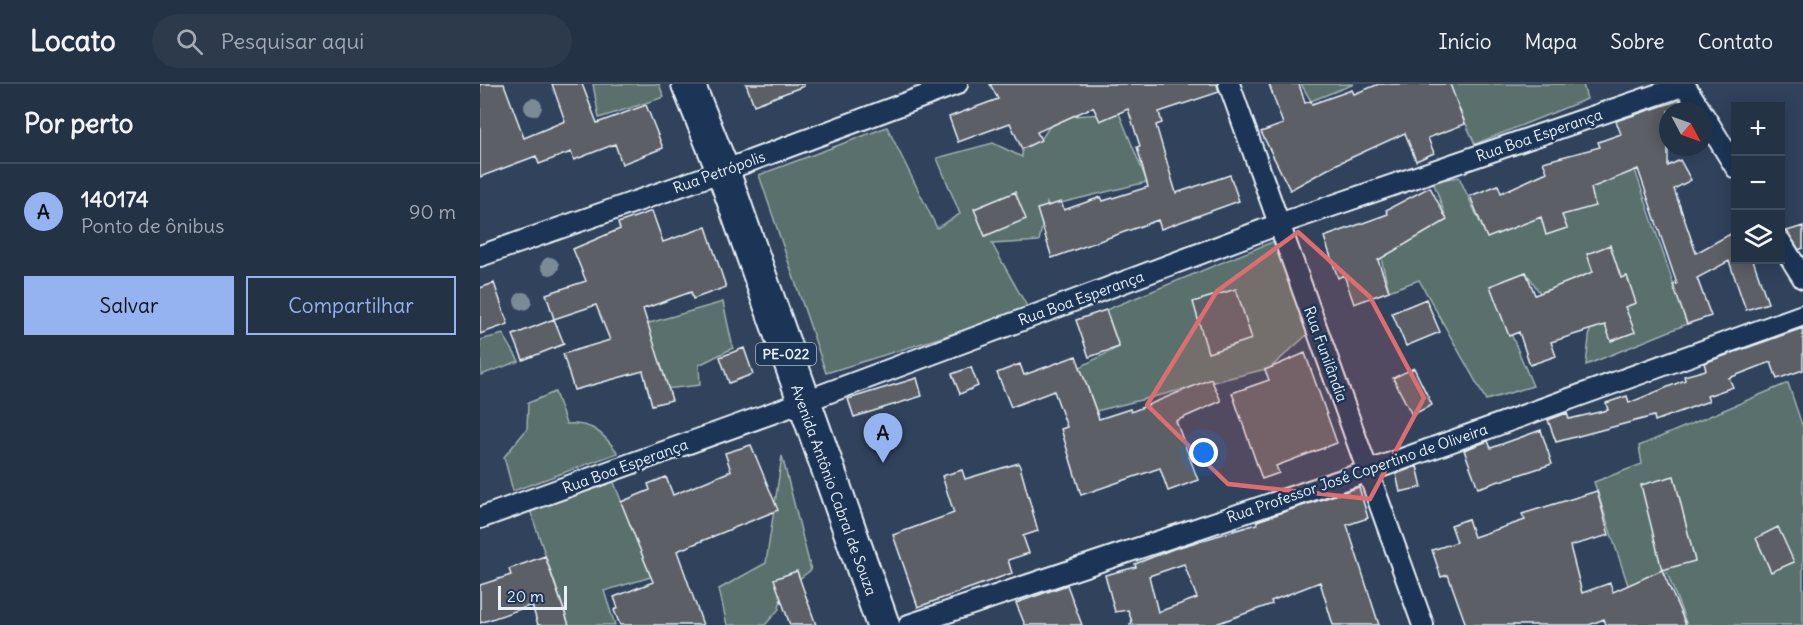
<!DOCTYPE html>
<html lang="pt">
<meta charset="utf-8">
<style>
:root{--surface:#243245;--page:#2c3a4c;--text:#f1f3f6;--muted:#a3aab3;--line:#414d5e;--accent:#95b2f1}
body{margin:0;font-family:Delius,sans-serif;background:var(--page);color:var(--text)}
.controls{position:absolute;right:18px;top:18px;display:grid;overflow:hidden;border-radius:0px;box-shadow:0 3px 15px #0003}
.controls button{width:54px;height:54px;display:grid;place-items:center;padding:0;border:0;border-bottom:2px solid var(--line);background:var(--surface);color:var(--text);font:30px sans-serif}
.compass{position:absolute;left:1179px;top:18px;width:54px;height:54px;border-radius:50%;background:var(--surface);box-shadow:0 3px 15px #0003;rotate:131deg}
.scale{position:absolute;left:18px;bottom:15px;width:69px;box-sizing:border-box;padding-left:6px;border:3px solid #e8f1f8;border-top:0;font-size:16px;line-height:21px;white-space:nowrap;color:#e8f1f8;-webkit-text-stroke:4px #1d3557;paint-order:stroke}
.you{position:absolute;left:724px;top:369px;width:21px;height:21px;margin:-15px;border:4px solid #fff;border-radius:50%;background:#1a73e8;box-shadow:0 0 0 9px #1a73e833}
.badge{display:grid;place-items:center;width:39px;height:39px;border-radius:50%;background:var(--accent);color:#111;font-size:20px;font-weight:700}
.pin{position:absolute;translate:-50% -50px;filter:drop-shadow(0 2px 3px #0008)}
.pin::after{content:'';position:absolute;top:32px;width:21px;height:18px;background:inherit;clip-path:polygon(0 0,100% 0,50% 100%)}
.list{margin:0;padding:0;list-style:none}
h2{display:flex;justify-content:space-between;align-items:center;height:78px;margin:0;padding:0 24px;font-size:26px}
h2 small{font-size:20px;font-weight:400;color:var(--muted)}
.list li{display:grid;grid-template-columns:39px 1fr auto;gap:18px;align-items:center;box-sizing:border-box;height:96px;padding:0 24px;border-top:2px solid var(--line)}
.list b{display:block;font-size:22px;white-space:nowrap}
.list p{margin:0;font-size:20px;white-space:nowrap;color:var(--muted)}
.list em{font-size:20px;font-style:normal;color:var(--muted)}
.actions{display:flex;gap:12px;padding:18px 24px}
.actions a{flex:1;padding:14px 0;border:2px solid var(--accent);border-radius:0px;text-align:center;font-size:21px;color:var(--accent)}
.actions .main{background:var(--accent);color:#111}
.icon{flex:none;width:33px;height:33px;fill:none;stroke:currentColor;stroke-width:2;stroke-linecap:round;stroke-linejoin:round}
.map{position:relative;flex:none;width:1323px;height:541px;overflow:hidden}
header{display:flex;align-items:center;gap:36px;box-sizing:border-box;height:84px;padding:0 30px;background:var(--surface);border-bottom:2px solid var(--line)}
header strong{font-size:28px}
nav{display:flex;gap:33px;margin-inline-start:auto;font-size:21px}
.search{width:420px;height:54px;background:var(--page);display:flex;align-items:center;gap:15px;box-sizing:border-box;padding:0 21px;border-radius:33px;color:var(--muted);font-size:22px}
main{display:flex}
aside{flex:1;background:var(--surface)}
.map>svg:first-child{display:block}
.green{fill:#5a706c;stroke:#a1b0b2;stroke-width:1.5}
.building{fill:#5b6066;stroke:#e8f1f8;stroke-width:1.5;fill-rule:evenodd}
.lines{fill:none;stroke-linecap:round;stroke-linejoin:round}
.minor-casing{stroke:#e8f1f8;stroke-width:24}
.primary-casing{stroke:#e8f1f8;stroke-width:36}
.minor{stroke:#1d3557;stroke-width:20}
.primary{stroke:#1d3557;stroke-width:32}
.tree{fill:#7a8a97}
.marked{fill:#dc6e71;fill-opacity:0.2;stroke:#dc6e71;stroke-width:4.5;stroke-linejoin:round}
.labels{text-anchor:middle;dominant-baseline:central;stroke-width:5;stroke-linejoin:round;paint-order:stroke}
.shield{fill:#1d3557;stroke:#abb9c8;stroke-width:1.5}
.shield-label{font-size:14px;font-weight:bold;fill:#e8f1f8}
.street-label{font-size:15px;fill:#e8f1f8;stroke:#1d3557}
</style>
<header>
<strong>Locato</strong>
<div class="search"><svg class="icon" aria-label="search" viewBox="0 0 24 24"><circle cx="10" cy="10" r="6"/><path d="M15 15l6 6"/></svg>Pesquisar aqui</div>
<nav><a>Início</a><a>Mapa</a><a>Sobre</a><a>Contato</a></nav>
</header>
<main>
<aside>
<h2>Por perto<small></small></h2>
<ul class="list">
<li><span class="badge">A</span><div><b>140174</b><p>Ponto de ônibus</p></div><em>90 m</em></li>
</ul>
<div class="actions"><a class="main">Salvar</a><a>Compartilhar</a></div>
</aside>
<div class="map">
<svg width="1323" height="541" viewBox="0 0 1323 541">
<rect width="100%" height="100%" fill="#30425c"/>
<filter id="ink" filterUnits="userSpaceOnUse"><feTurbulence type="fractalNoise" baseFrequency=".0167" numOctaves="2"/><feDisplacementMap in="SourceGraphic" scale="12" xChannelSelector="R" yChannelSelector="G"/><feConvolveMatrix kernelMatrix="1 2 1 2 8 2 1 2 1" color-interpolation-filters="sRGB"/></filter>
<g filter="url(#ink)">
<!-- green -->
<path class="green" d="M113,0H179L184,13L119,34Z
M821,0H874L831,17Z
M968,0H1103L1107,15L995,60Z
M639,29L667,98L568,122L567,119L559,157L512,160L549,226L346,289L279,91L407,43L457,144L480,130L457,74L513,59L542,73V65L561,56L569,43L593,32Z
M1154,83L1207,240L1106,281L1112,227L1099,194L1081,201L1086,215L1067,220L1046,188L1011,202L1053,302L1006,316L939,196L909,207L901,174L967,136L953,97L979,93L1005,149Z
M797,156L829,249L790,284L616,327L600,283L639,263L626,226Z
M243,218L253,264L219,281L220,301L177,306L155,243Z
M23,250L39,277L1,291L0,256Z
M1308,299L1323,344V541H1207L1187,489L1148,501L1114,398L1162,380L1159,362Z
M75,308L86,340C112,338 123,349 138,369L33,407L24,373L47,345L48,319Z
M302,372L331,486L302,508L299,525L285,541H247L239,505L286,479Z
M133,396L171,493L124,507L135,541H89L50,426Z"/>
<!-- building -->
<path class="building" d="M0,0H24L44,54L85,37L72,0H102L117,39L166,21L183,64L142,80L135,60L94,76L91,68L59,80L56,72L0,93Z
M266,0H323L324,2L274,21Z
M510,0H737L739,8L679,28L682,39L676,41L696,109L750,91L759,117L681,145L678,136L572,174L557,125L581,118L584,126L621,113L623,117L668,103L657,63L660,62L648,25L620,37L613,23L557,48L561,56L542,65L530,39L478,58L469,33L518,15Z
M789,0H819L825,19L831,17L832,20L872,6L874,10L899,0H970L985,40L948,54L954,69L936,77L925,49L857,80L810,106L781,48L803,40Z
M1200,16L1204,27H1188V82L1200,76L1211,96L1194,105L1216,169L1256,147V174L1252,176H1273L1288,219L1266,226L1249,177L1217,194L1231,232L1207,240L1193,201L1197,200L1158,85L1111,104L1115,122L1082,131L1087,144L1066,151L1061,133L1007,154L990,112L1018,101L1021,109L1067,88L1063,78L1120,63L1118,58L1141,50L1136,37Z
M950,103L967,136L898,176L909,207L874,220L864,191L858,194L844,153L908,130L906,126Z
M535,108L546,135L505,152L494,125Z
M172,127L183,158L226,143L246,203L213,215L211,208L163,225L192,316L172,321L163,287L94,306L83,270L130,256L116,221L74,235L66,210L106,197L93,165L140,145L138,139Z
M1323,142V164L1319,166L1307,147Z
M1130,161L1141,194L1147,192L1156,219L1145,223L1155,248L1131,257L1125,241L1071,258L1076,272L1050,281L1039,248L1029,252L1010,202L1046,188L1055,211L1113,188L1107,170Z
M14,199L28,240L0,250V204Z
M756,205L772,255L728,269L713,218Z
M946,215L960,248L926,262L912,229Z
M626,226L639,263L609,273L596,236Z
M74,235L84,260L43,276L33,251Z
M1323,244V286L1297,295L1291,278L1249,294L1253,303L1227,312L1229,317L1175,337L1174,332L1076,358L1068,336L1087,329L1089,335L1128,326L1126,319L1147,312L1149,319L1205,296L1204,292L1226,286L1224,279Z
M264,264L273,290L249,299L240,273Z
M825,269L857,359L796,382L799,389L782,395L752,309L789,296L785,286Z
M596,272L619,335L650,325L651,328L731,295L741,317L696,337L718,396L688,407L680,384L601,411L581,345L587,343L574,307L531,323L517,289L540,280L544,291Z
M491,283L498,302L480,310L472,290Z
M934,284L952,321L932,331L913,294Z
M437,294L442,312L374,333L368,315Z
M1061,346L1072,380L998,404L984,366L1008,357L1011,364Z
M271,361L298,426L197,467L223,541H140L134,526L138,524L134,513L173,498L141,418L170,406L168,400L186,393L193,411L251,387L245,369Z
M539,379L558,447L543,452L549,469L528,476L532,489L438,523L413,451L474,429L462,392L482,386L485,395Z
M937,382L942,403L920,408L916,390Z
M1194,392L1215,477L1182,486L1161,401Z
M879,403L888,434L867,441L899,541H853L840,498L791,517L792,520L733,541H650L652,538L648,526L635,528L625,491L656,483L655,480L693,465L777,440V437ZM704,480L717,514L678,528L669,492Z
M1117,407L1129,451L1090,462L1102,509L1130,499L1133,508L1182,486L1206,541H1126L1124,535L1109,541H986L968,491L961,493L952,466L977,458L971,441L988,435L994,453L1045,436L1042,430Z
M1298,443L1314,478L1291,488L1276,454Z
M65,472L89,541H58L52,521L0,539V501L31,491L29,485Z
M317,487L336,541H310L294,495Z
M587,501L602,541H545L536,519Z"/>
<g class="lines">
<defs>
<path id="minor" d="M749,0L943,541
M1204,0L1221,27
M1224,32L1256,84
M1300,157L1323,194
M0,172L243,87L477,0
M0,434L323,318L799,140L1205,1
M429,541L889,387L1323,231"/>
<path id="primary" d="M208,0L243,87L403,541"/>
</defs>
<!-- minor casing -->
<use href="#minor" class="minor-casing"/>
<!-- primary casing -->
<use href="#primary" class="primary-casing"/>
<!-- minor -->
<use href="#minor" class="minor"/>
<!-- primary -->
<use href="#primary" class="primary"/>
</g>
<!-- trees -->
<g class="tree">
<circle cx="53" cy="23" r="9"/>
<circle cx="70" cy="182" r="9"/>
<circle cx="43" cy="217" r="9"/>
</g>
</g>
<!-- marked area -->
<path class="marked" d="M818,148L890,213L944,314L890,415L748,400L667,321L737,207Z"/>
<g class="labels">
<!-- shield labels -->
<rect class="shield" x="276" y="259" width="60" height="22" rx="4.5"/>
<g class="shield-label">
<text x="306" y="270">PE-022</text>
</g>
<!-- street labels -->
<g class="street-label">
<text transform="translate(1059 51) rotate(-19)">Rua Boa Esperança</text>
<text transform="translate(239 88) rotate(-20)">Rua Petrópolis</text>
<text transform="translate(601 214) rotate(-20)">Rua Boa Esperança</text>
<text transform="translate(846 270) rotate(70)">Rua Funilândia</text>
<text transform="translate(145 382) rotate(-20)">Rua Boa Esperança</text>
<text transform="translate(877 389) rotate(-19)">Rua Professor José Copertino de Oliveira</text>
<text transform="translate(354 406) rotate(70)">Avenida Antônio Cabral de Souza</text>
</g>
</g>
</svg>
<div class="controls">
<button>+</button>
<button>−</button>
<button><svg class="icon" aria-label="layers" viewBox="0 0 24 24"><path d="M12 4l9 5-9 5-9-5zM3 14l9 5 9-5"/></svg></button>
</div>
<svg class="compass" viewBox="-18 -18 36 36"><path d="M0-13l5 13h-10z" fill="#e53935"/><path d="M0 13l5-13h-10z" fill="#a3aab3"/></svg>
<div class="scale">20 m</div>
<div class="you"></div>
<div class="pin badge" style="left:403px;top:379px">A</div>
</div>
</main>
